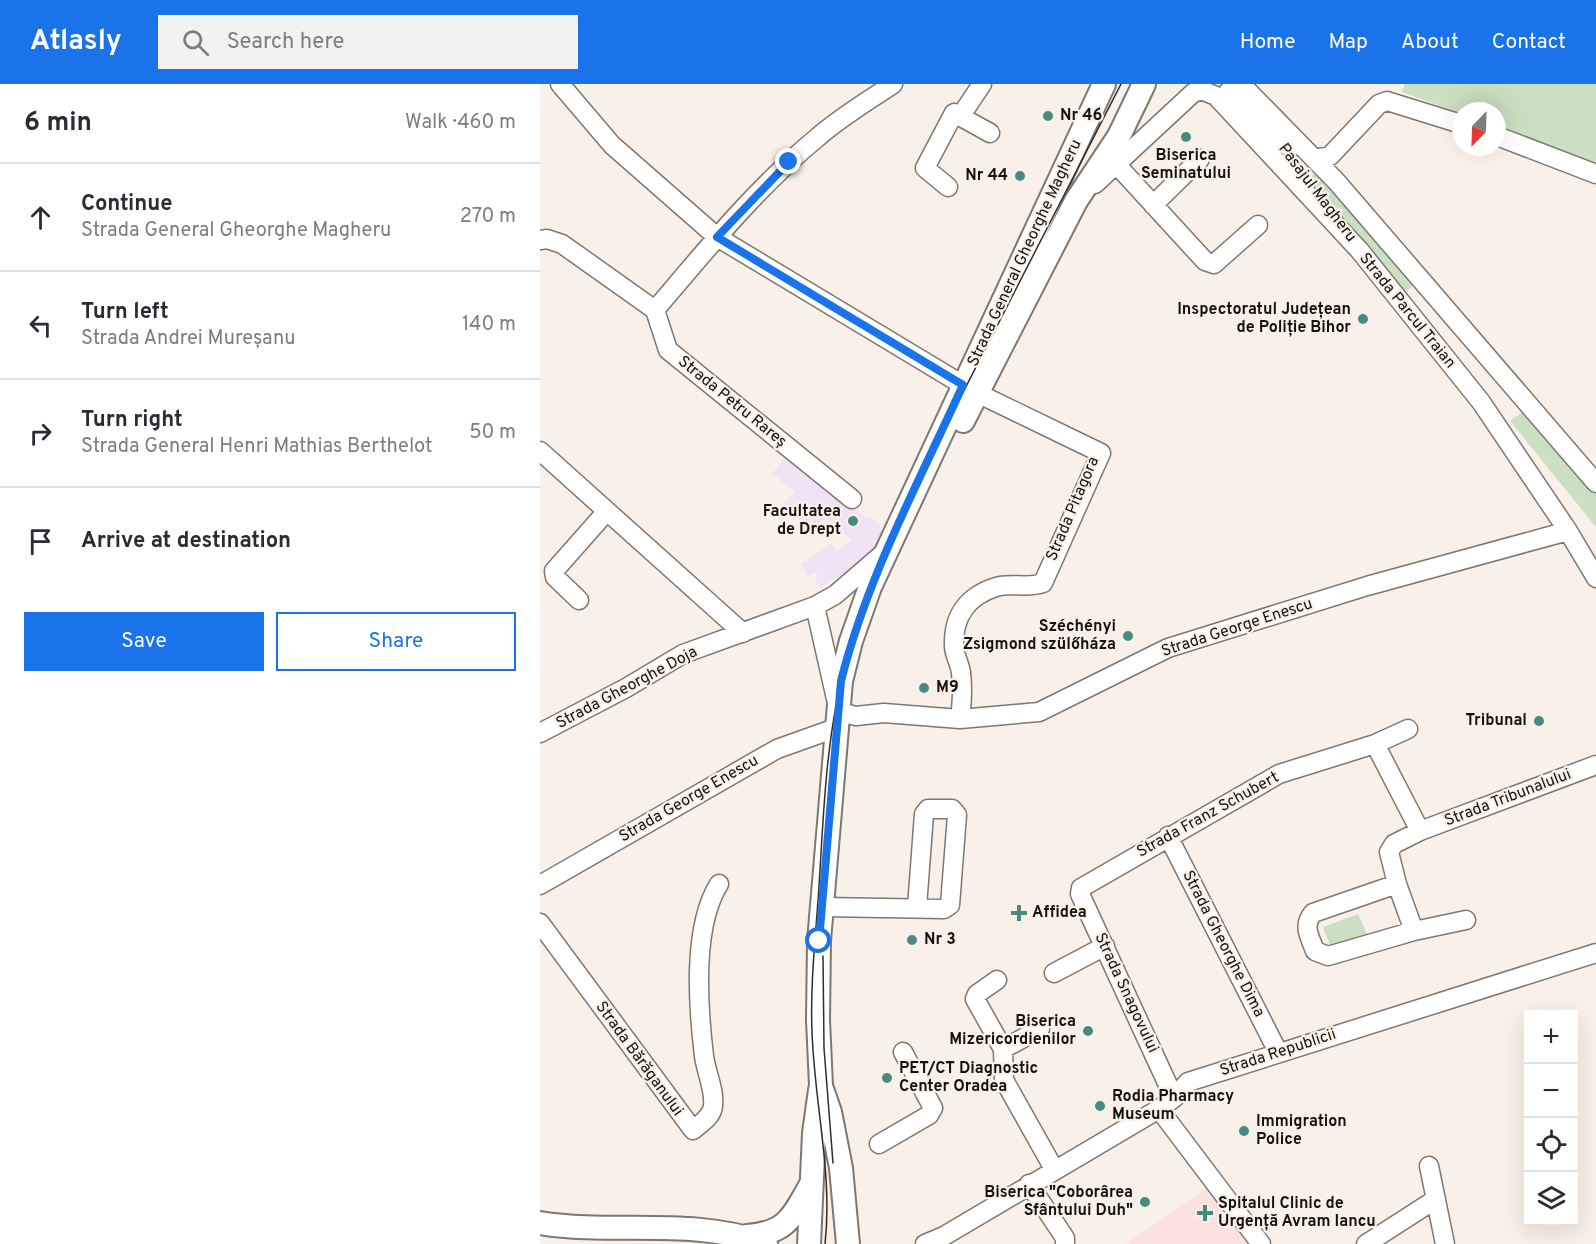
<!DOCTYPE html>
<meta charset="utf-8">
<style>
:root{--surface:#fff;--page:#f2f2f3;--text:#2b2b33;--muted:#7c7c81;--line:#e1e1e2;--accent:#1a73e8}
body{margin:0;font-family:Overpass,sans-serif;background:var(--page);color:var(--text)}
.controls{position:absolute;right:18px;bottom:18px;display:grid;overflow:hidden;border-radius:0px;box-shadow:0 6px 24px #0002}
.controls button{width:54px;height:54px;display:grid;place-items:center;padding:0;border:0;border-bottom:2px solid var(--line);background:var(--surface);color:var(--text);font:30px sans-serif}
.compass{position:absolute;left:912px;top:18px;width:54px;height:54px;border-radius:50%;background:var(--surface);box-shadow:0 6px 24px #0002;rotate:203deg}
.stop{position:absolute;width:18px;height:18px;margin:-14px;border:4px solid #1a73e8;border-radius:50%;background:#fff}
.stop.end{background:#1a73e8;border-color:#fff;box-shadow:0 2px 6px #0008}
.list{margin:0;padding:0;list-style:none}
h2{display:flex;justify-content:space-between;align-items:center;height:78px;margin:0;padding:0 24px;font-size:26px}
h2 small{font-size:20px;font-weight:400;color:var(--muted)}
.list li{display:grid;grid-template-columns:39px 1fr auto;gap:18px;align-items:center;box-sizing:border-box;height:108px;padding:0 24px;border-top:2px solid var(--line)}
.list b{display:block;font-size:22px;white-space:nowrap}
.list p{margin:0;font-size:20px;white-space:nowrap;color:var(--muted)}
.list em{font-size:20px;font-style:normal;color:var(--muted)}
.actions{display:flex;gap:12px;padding:18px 24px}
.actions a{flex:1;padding:14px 0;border:2px solid var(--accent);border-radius:0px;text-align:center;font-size:21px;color:var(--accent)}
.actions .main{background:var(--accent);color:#fff}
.icon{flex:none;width:33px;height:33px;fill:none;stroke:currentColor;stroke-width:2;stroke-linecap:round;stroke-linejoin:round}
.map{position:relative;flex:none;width:1056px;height:1160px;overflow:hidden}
header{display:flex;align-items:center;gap:36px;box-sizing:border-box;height:84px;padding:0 30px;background:var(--accent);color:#fff}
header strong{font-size:28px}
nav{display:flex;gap:33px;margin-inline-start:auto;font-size:21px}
.search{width:420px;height:54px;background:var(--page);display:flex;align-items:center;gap:15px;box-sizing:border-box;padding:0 21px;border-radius:0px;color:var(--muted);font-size:22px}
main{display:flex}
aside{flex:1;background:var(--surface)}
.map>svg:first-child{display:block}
.education{fill:#f1e2f6}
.medical{fill:#fce1e1}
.green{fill:#cbe0c3}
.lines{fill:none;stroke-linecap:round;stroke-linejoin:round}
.minor-casing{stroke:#7e7770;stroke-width:21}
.major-casing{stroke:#7e7770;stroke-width:26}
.minor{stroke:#fff;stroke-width:18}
.major{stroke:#fff;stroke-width:22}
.tram{stroke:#2f2c29;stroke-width:1.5}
.route{stroke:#1a73e8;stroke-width:8}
.poi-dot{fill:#478b80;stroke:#f9f1e9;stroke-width:2}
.labels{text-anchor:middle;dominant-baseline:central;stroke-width:4.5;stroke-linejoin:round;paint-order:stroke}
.poi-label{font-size:16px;font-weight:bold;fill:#151310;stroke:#f9f1e9;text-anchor:start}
.street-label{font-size:16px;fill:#151310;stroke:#f9f1e9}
</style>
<header>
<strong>Atlasly</strong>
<div class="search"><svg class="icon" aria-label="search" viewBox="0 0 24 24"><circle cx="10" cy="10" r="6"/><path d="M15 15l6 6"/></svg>Search here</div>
<nav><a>Home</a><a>Map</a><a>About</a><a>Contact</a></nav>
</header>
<main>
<aside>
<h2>6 min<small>Walk · 460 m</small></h2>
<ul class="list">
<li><svg class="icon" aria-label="ahead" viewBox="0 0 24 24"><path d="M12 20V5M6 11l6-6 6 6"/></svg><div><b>Continue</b><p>Strada General Gheorghe Magheru</p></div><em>270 m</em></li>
<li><svg class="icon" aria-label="left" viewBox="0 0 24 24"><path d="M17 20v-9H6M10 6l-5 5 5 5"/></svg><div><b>Turn left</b><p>Strada Andrei Mureșanu</p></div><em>140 m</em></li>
<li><svg class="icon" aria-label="right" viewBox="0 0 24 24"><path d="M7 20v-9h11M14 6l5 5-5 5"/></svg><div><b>Turn right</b><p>Strada General Henri Mathias Berthelot</p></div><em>50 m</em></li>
<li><svg class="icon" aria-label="arrive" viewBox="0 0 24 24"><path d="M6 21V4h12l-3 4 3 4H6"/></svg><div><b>Arrive at destination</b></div></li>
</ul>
<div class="actions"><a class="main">Save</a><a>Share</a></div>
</aside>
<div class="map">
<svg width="1056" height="1160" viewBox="0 0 1056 1160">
<rect width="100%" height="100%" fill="#f9f1e9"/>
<!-- education -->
<path class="education" d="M246,370L327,434L330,433L340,440L339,443L347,450L336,468L281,504L274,494L278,492L276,488L267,492L261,480L291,460L296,467L312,457L286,434L273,446L257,435L259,432L244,419L255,407L232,390Z"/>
<!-- medical -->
<path class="medical" d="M676,1097L721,1160H586Z"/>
<!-- green -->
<path class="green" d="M865,0H1056V81L957,44V27H921V30L862,8Z
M777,87L880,196L862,211L767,96Z
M989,323L1056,399V443L970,337Z
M818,830L828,852L791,864L783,843Z"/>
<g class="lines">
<defs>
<path id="minor" d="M20,0L72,61L177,153L423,301
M701,0L796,97L1056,399
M688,8L750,64
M420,33L442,0
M957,52L1056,90
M774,75L790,72L839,20L847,17L921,40
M576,80L665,177L674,180L718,141
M555,100L653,9L661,6L676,12L820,167L941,318L1028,447L1056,494
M408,103L385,84L414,29L450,49
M613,121L660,75
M0,156L7,155L22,160L115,226L128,266L312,415
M115,226C166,166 217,103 278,53C301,33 328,17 353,0
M0,367L203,549
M346,467L295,511L275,522L299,628L316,632L344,629L420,635L499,628L628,564L827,502L1028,447
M39,516L15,493L14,487L67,427
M420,635C422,619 423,604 421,589C420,579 414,571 414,562C413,531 428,512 456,503C471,498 487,505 503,499L561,369L437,309
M0,649L86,604L143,570L275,522
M835,660L880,747
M628,752L738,968
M857,800L773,829C762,842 770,853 775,867L788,872L874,847L926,836
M0,801L237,665L293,645L298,634
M282,823L404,825L410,821L417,731L412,725H388L384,730L377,823
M0,839L153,1046C161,1039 172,1033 173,1022C175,1006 166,988 164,972C158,922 152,843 179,800
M874,847L857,800L849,768L854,760L880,747L1056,681
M514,889L565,862
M457,896L437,910L435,915L463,965L464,996L514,1085
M463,965L500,945
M634,1014L540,810L541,804L739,690L835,660L868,645
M619,1025L721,1160
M339,1060L389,1031L393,1024L363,968
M889,1082L905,1160
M489,1100L525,1154V1160
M385,1160L404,1152L619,1025L634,1014L648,998L1056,869
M826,1160L896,1115"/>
<path id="major" d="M423,337L536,117L579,52L604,0
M0,1139C75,1151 153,1133 226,1160
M207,1152C246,1149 252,1134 270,1102
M269,1160L274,1049L280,1006
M308,1160L301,1084L290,1028L281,1002L278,936L279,857L301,597L311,557L330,503L564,0"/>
</defs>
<!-- minor casing -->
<use href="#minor" class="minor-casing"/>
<!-- major casing -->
<use href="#major" class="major-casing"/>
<!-- minor -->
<use href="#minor" class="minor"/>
<!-- major -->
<use href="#major" class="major"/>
<!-- tram -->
<path class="tram" d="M283,872L284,964L293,1079
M285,1160C293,1089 274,1018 272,947C270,899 276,850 279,802C283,741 285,677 297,617C308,557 329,501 353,445L581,0"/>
</g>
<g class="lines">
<!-- route -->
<path class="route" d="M249,78L177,153L423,301C379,398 327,493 301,597L279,857"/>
</g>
<!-- markers -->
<g class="poi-dot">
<circle cx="508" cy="32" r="6"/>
<circle cx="646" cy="53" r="6"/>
<circle cx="480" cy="92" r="6"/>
<circle cx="823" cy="235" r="6"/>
<circle cx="313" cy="437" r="6"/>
<circle cx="588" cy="552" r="6"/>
<circle cx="384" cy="604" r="6"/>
<circle cx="999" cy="637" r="6"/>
<path d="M476 820h6v6h6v6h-6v6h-6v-6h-6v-6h6z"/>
<circle cx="372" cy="856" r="6"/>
<circle cx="548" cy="947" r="6"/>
<circle cx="347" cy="994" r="6"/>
<circle cx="560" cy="1022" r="6"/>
<circle cx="704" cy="1047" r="6"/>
<circle cx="605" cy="1118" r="6"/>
<path d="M662 1120h6v6h6v6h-6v6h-6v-6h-6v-6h6z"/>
</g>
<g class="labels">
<!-- poi labels -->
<g class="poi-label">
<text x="520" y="32">Nr 46</text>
<text x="646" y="72" text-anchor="middle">Biserica<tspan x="646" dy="18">Seminatului</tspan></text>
<text x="468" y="92" text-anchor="end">Nr 44</text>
<text x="811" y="226" text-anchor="end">Inspectoratul Județean<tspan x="811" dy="18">de Poliție Bihor</tspan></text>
<text x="301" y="428" text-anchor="end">Facultatea<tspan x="301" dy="18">de Drept</tspan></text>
<text x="576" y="543" text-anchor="end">Széchényi<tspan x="576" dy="18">Zsigmond szülőháza</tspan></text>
<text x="396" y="604">M9</text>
<text x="987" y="637" text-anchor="end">Tribunal</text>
<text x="492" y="829">Affidea</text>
<text x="384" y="856">Nr 3</text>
<text x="536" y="938" text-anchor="end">Biserica<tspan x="536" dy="18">Mizericordienilor</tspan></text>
<text x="359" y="985">PET/CT Diagnostic<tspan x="359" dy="18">Center Oradea</tspan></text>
<text x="572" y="1013">Rodia Pharmacy<tspan x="572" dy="18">Museum</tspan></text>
<text x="716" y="1038">Immigration<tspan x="716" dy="18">Police</tspan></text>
<text x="593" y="1109" text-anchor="end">Biserica "Coborârea<tspan x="593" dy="18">Sfântului Duh"</tspan></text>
<text x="678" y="1120">Spitalul Clinic de<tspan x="678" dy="18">Urgență Avram Iancu</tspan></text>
</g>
<!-- street labels -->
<g class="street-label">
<text transform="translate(777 109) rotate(53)">Pasajul Magheru</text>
<text transform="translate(485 169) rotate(-65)">Strada General Gheorghe Magheru</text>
<text transform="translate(867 227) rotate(51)">Strada Parcul Traian</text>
<text transform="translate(192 318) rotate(39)">Strada Petru Rareș</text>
<text transform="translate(533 425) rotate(-67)">Strada Pitagora</text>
<text transform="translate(697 544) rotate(-18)">Strada George Enescu</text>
<text transform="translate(87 604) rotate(-28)">Strada Gheorghe Doja</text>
<text transform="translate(968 714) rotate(-21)">Strada Tribunalului</text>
<text transform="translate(149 715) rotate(-30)">Strada George Enescu</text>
<text transform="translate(668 731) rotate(-29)">Strada Franz Schubert</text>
<text transform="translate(683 860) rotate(63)">Strada Gheorghe Dima</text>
<text transform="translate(586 909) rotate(65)">Strada Snagovului</text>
<text transform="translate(738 969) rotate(-18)">Strada Republicii</text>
<text transform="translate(99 975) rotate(54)">Strada Bărăganului</text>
</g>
</g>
</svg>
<div class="controls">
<button>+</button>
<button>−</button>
<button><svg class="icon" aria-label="locate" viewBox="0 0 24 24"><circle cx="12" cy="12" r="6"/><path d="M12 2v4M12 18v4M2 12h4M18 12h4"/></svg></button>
<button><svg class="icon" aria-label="layers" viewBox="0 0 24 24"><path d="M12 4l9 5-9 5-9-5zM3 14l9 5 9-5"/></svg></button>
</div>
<svg class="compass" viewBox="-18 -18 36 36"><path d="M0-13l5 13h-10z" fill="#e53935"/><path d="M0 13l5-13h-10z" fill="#7c7c81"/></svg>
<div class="stop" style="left:279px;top:857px"></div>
<div class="stop end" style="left:249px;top:78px"></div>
</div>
</main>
